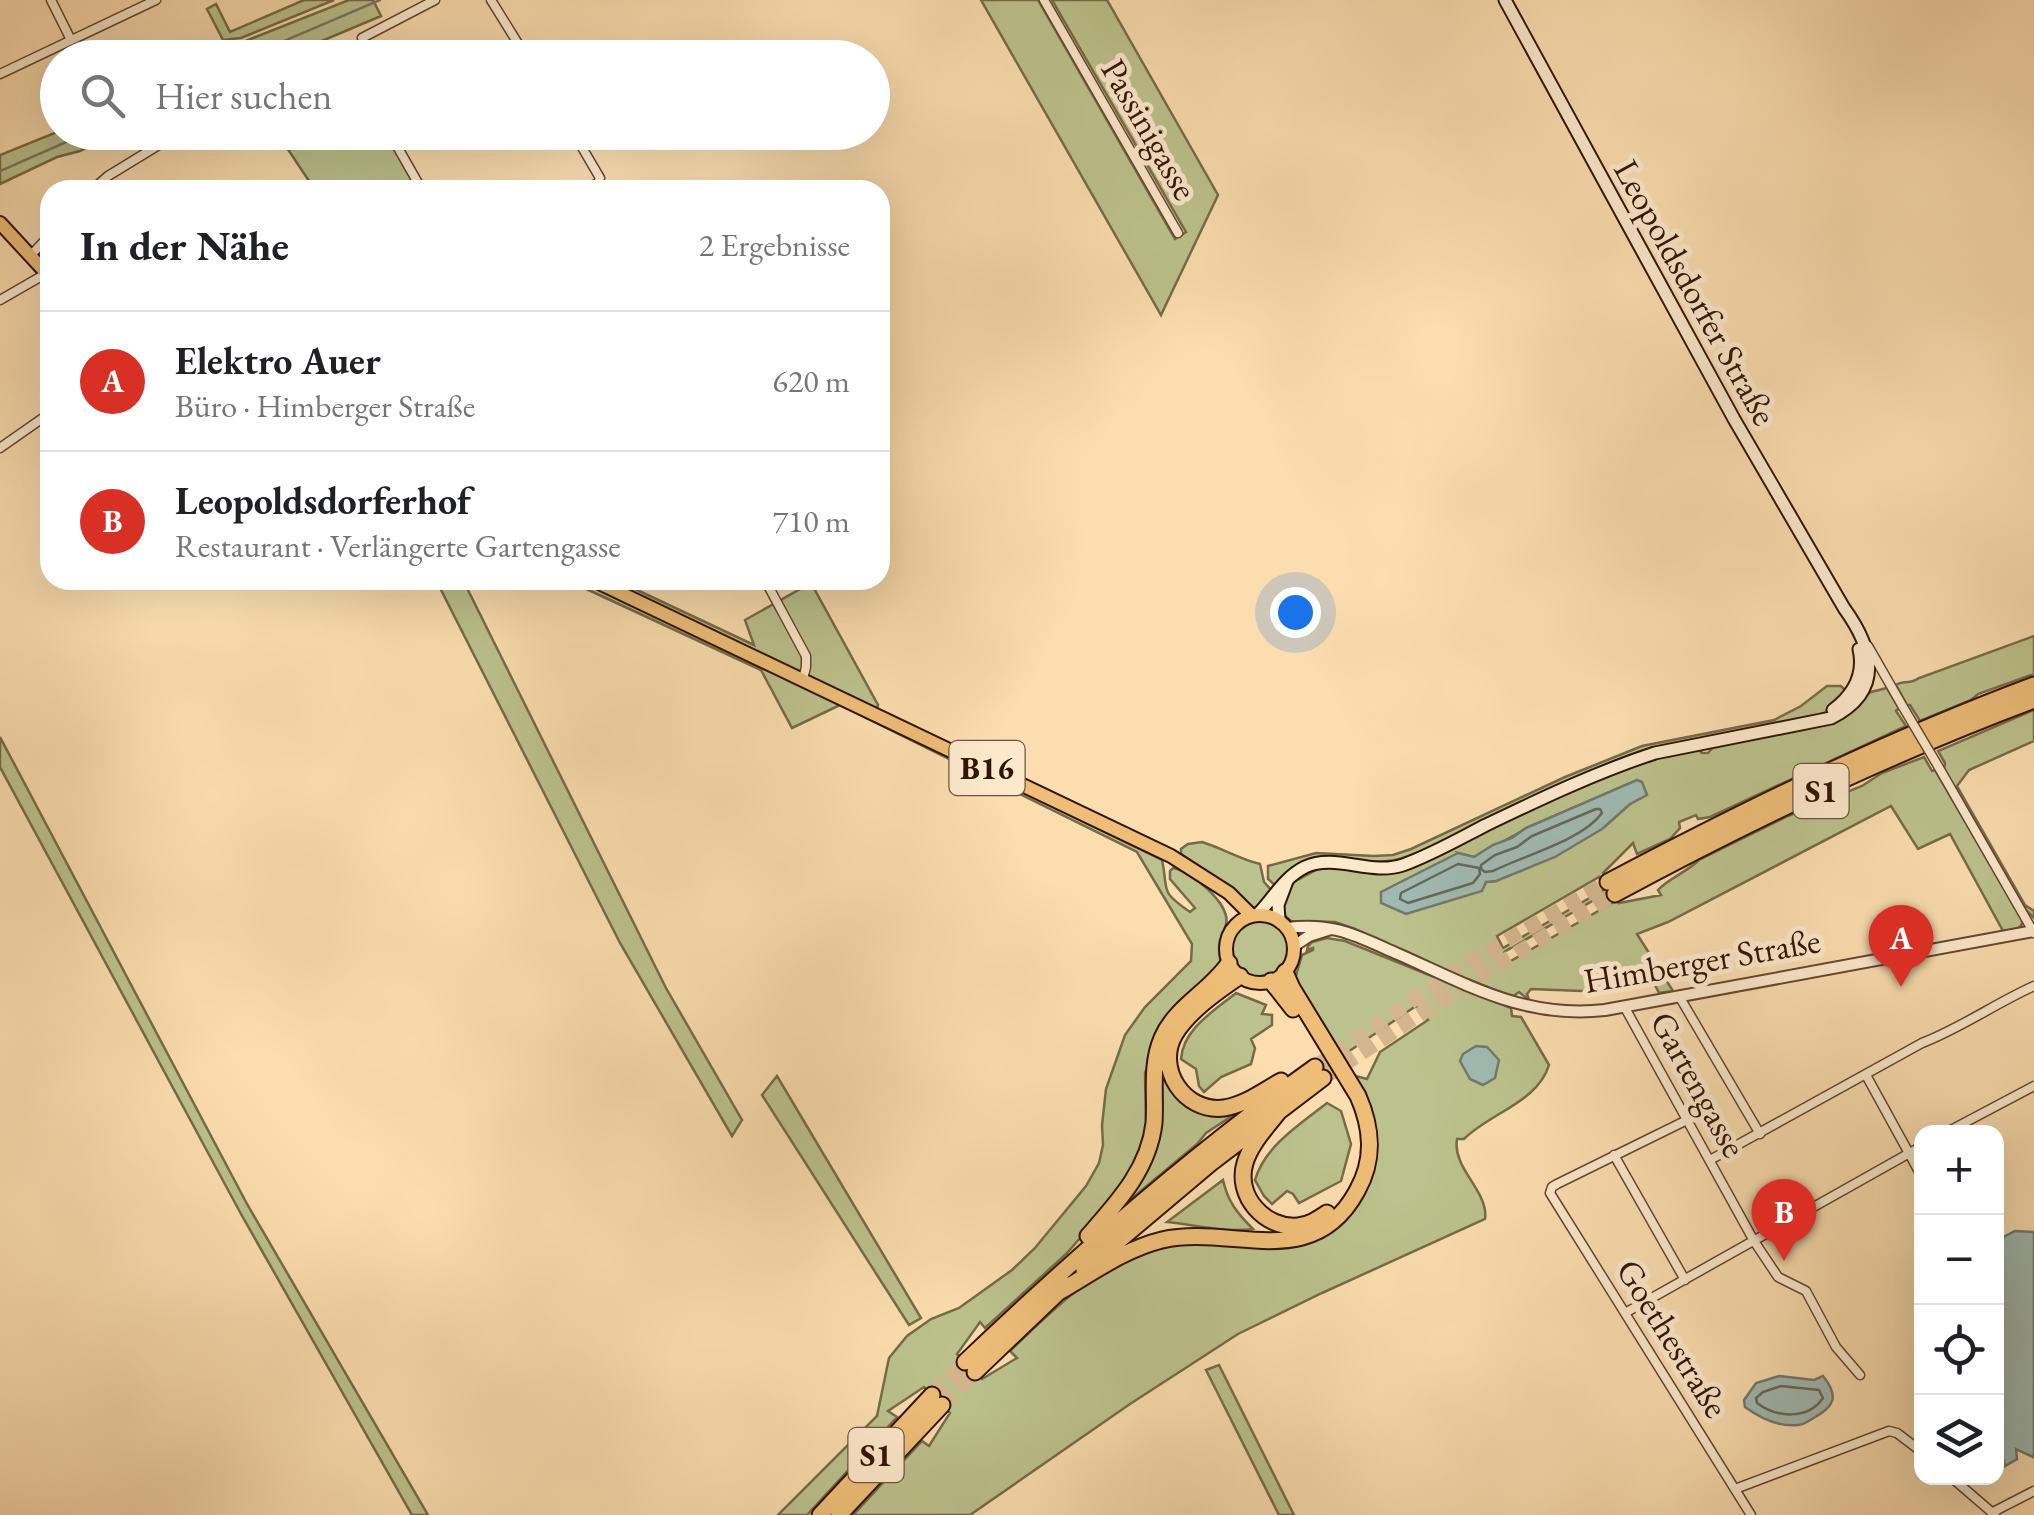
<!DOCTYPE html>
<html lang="de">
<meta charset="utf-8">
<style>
:root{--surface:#fff;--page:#f6f6f6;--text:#202124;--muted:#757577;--line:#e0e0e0;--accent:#d93025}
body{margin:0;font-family:"EB Garamond",serif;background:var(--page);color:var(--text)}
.controls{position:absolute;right:30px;bottom:30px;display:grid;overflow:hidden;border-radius:20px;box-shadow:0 10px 40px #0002}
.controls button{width:90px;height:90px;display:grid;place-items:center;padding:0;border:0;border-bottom:2px solid var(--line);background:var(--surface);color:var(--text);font:50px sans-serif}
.you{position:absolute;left:1295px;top:612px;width:35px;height:35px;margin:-25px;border:8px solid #fff;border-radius:50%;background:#1a73e8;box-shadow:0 0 0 15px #1a73e833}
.badge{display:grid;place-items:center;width:65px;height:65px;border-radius:50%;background:var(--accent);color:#fff;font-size:32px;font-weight:700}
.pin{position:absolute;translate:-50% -82px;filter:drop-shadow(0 2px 5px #0008)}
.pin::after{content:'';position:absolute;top:52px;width:35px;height:30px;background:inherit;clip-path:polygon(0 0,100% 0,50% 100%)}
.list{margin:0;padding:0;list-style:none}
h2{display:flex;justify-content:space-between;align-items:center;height:130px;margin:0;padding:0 40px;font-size:42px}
h2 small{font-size:32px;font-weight:400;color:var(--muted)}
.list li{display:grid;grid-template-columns:65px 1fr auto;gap:30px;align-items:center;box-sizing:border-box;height:140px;padding:0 40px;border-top:2px solid var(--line)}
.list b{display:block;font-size:38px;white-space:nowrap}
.list p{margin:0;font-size:32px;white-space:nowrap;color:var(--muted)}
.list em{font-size:32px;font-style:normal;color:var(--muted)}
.icon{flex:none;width:55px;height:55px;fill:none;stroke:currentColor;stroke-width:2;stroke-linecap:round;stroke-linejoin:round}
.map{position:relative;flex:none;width:2034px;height:1515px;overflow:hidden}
.search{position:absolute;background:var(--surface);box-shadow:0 10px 40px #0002;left:40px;top:40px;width:850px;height:110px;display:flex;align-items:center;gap:25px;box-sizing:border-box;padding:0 35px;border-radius:55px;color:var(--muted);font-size:38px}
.panel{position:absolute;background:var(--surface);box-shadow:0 10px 40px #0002;left:40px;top:180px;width:850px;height:410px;border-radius:30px}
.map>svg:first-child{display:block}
.green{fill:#bcc28d;stroke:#766b48;stroke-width:2.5;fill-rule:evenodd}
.water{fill:#a0bab2;stroke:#74786c;stroke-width:2.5}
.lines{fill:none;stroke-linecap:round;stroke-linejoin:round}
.shore{stroke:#68675b;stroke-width:2.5}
.stream{stroke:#74786c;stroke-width:2.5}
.motorway-tunnel{stroke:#d3b58e;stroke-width:15;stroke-dasharray:15 8;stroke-linecap:butt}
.minor-casing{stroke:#64462f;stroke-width:11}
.tertiary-casing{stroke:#64462f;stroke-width:14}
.secondary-casing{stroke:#311404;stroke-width:15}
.primary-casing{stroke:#311404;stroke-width:16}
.motorway-casing{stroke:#311404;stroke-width:19}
.minor{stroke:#fce9cc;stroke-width:8}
.tertiary{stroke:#fce9cc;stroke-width:10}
.secondary{stroke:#fce9cc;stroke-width:11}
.primary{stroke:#eebe78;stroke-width:12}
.motorway{stroke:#eebe78;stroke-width:15}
.minor-bridge-casing{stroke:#64462f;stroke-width:11;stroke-linecap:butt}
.minor-bridge{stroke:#fce9cc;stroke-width:8}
.labels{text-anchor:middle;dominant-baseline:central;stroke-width:10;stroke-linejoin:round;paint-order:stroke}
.shield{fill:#fce9cc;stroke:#6e5440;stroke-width:2.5}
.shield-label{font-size:32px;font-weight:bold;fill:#311404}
.street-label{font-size:35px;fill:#311404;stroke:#fce9cc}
</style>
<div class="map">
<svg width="2034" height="1515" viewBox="0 0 2034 1515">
<rect width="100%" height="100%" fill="#fbddb0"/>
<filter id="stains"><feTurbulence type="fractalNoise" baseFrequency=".002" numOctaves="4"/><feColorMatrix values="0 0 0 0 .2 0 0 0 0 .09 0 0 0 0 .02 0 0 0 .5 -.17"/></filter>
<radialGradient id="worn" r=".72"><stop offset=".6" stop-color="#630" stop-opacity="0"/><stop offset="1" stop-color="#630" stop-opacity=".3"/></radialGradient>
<!-- green -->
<path class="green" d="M304,0H334L241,38L223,40L207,9L216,4L230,32Z
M349,0H373L381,16L284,57H203L218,49L238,44Z
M981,0H1038L1175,239L1186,232L1052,0H1107L1218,195L1161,315Z
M57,132L123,133L106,141L97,142L80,151L57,157L0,184V155Z
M277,133H385L419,190H315Z
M436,580H463L666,988L742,1120L732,1136L620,943Z
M567,580H616L754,645L745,620L811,583L878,705L874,720L1162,860C1169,891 1158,890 1190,912L1195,908L1170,879V871L1173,868C1191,871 1231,904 1226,924C1222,942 1216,939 1221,963L1149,1063L1145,1073L1146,1120L1148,1132L1136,1167L1096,1220L1066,1254L985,1328L980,1322L957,1354L982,1379L1017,1358L1010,1351C1047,1315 1095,1268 1144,1250C1156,1245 1175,1241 1188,1240C1227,1238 1291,1263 1322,1232C1341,1214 1357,1185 1373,1164L1352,1075L1367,1079L1380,1052L1428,1020L1416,1006L1342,1056L1295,979L1302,955L1313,950V948L1307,950L1308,946L1312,942L1327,938L1345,941L1511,1008L1512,1016L1521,1017L1524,1022L1549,1065C1538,1102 1490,1113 1464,1139H1457C1452,1169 1489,1191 1485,1219L1322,1293L1238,1334L1130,1404L970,1515H853L922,1441L929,1446L950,1413L924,1387L888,1411L897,1417L807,1515H778L877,1416L889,1358L907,1336L931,1319L959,1308L1012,1270L1035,1248L1086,1186L1099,1163L1103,1145L1102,1125L1106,1089L1125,1035L1145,1007L1191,961L1192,944L1137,852L840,705L792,728L761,670Z
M2034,636V674L1978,694L1971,700L1920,721L1910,705H1907L1896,685C1903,680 1910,685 1919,678Z
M1827,686H1841L1845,690C1841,696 1837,704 1832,708C1808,728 1704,738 1669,746C1645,752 1621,765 1598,774C1561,789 1522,803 1485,820C1456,834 1426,853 1395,860C1351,869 1306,839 1276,886L1268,879V866L1316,853L1374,856L1393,855L1411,849L1565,777L1642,746L1774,720L1801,706Z
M1887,688L1899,708L1896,711L1906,726L1710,817L1698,819L1696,815L1679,822L1680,828L1670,839L1637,854L1633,843L1603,873L1619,903L1661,895L1658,890C1669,878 1687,872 1699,860L1788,816L1862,786L1882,773L1924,757L1932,771L1935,770L2022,918V924L2018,929L2003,931L1950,834L1918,849L1891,806L1668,922L1637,934L1673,991L1659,993L1655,985L1647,979L1581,991L1531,989L1527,994L1529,1000L1519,992L1512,997L1408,955L1355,929L1335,922L1291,921L1283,914L1282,904L1287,892L1294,882L1318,869L1333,867L1380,874L1631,765L1660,756L1699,750L1702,753H1708L1714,746L1809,728L1871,692ZM1637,780L1646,795L1630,804L1602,829L1496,881L1485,882L1458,853L1474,857C1491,846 1510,840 1526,828ZM1599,877L1605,889L1503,948L1497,936ZM1608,892L1614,902L1509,962L1504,952Z
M2034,710V741L1969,770L1957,786L2025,905L2034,911V918L2026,910L1944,769L1945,763L1938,751Z
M0,737L247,1204L428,1515H412L241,1214L0,767Z
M1202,842C1222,848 1239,859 1260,864L1264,882L1272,891L1261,906L1251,908L1227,885L1181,854V849L1188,844Z
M1232 949a28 28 0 1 1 56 0a28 28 0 1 1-56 0Z
M1236,993L1266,1005L1262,1014L1272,1015V1025L1251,1039L1255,1048L1251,1064L1221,1077L1204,1092L1199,1086L1196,1069L1181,1059C1183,1029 1214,1011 1236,993Z
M1172,1031L1175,1091L1238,1112L1206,1133L1197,1144L1117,1211L1133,1185L1157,1083Z
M777,1076L921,1318L909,1325L762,1095Z
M1327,1103L1341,1111L1351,1144L1341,1181L1299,1203L1293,1194L1287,1191L1272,1204L1264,1196L1255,1180C1265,1146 1300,1124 1327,1103Z
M1223,1180C1228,1202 1237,1213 1253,1229C1225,1233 1196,1225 1167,1222Z
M1219,1365L1294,1515H1279L1206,1370Z"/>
<!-- water -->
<path class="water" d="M1637,780L1642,782L1647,795L1630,804L1602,829L1555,857L1496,881L1486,882L1482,891L1406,914L1381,903V892L1458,853L1474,857L1493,845L1512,838L1526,828Z
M1476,1046L1487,1047L1499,1060L1495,1078L1483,1085L1470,1079L1460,1061L1463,1054Z
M2015,1231L2034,1232V1454L2033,1457L2016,1449L2017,1459L2005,1466L2001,1451L1996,1450V1241Z
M1779,1376L1814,1380L1823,1376C1840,1397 1834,1407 1812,1419C1807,1422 1803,1425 1798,1425C1779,1427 1760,1418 1745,1407L1744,1400L1756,1383Z"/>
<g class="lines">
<!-- shore -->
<path class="shore" d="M1596,809H1600L1602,813C1583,840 1523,856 1493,871L1485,872L1481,869V865L1495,855L1517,847L1532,836Z
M1458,864L1479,868L1480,874L1473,883L1408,903L1400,899L1401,893Z
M1781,1386L1819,1390L1823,1398C1808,1420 1777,1418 1757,1403L1756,1398L1763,1392Z"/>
<!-- stream -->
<path class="stream" d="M244,58L380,0
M0,171L89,132"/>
<!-- motorway-tunnel -->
<path class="motorway-tunnel" d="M1315,1067L1460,968L1608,882
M1323,1078L1471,981L1615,894
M932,1395L965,1362
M942,1405L975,1372"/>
<defs>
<path id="minor" d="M51,0L71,40
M491,0L527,58
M1044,0L1178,233
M362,38L435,0
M0,74L156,0
M389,132L422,190
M573,132L600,178L598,183L582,190
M397,146L439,132
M92,190L108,176L180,132
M31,255L50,235
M0,300L47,273
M0,448L50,413
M765,580L806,656V667L803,679
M1868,646L1903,707
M1938,766L2034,933
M1679,996L1760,1134
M1624,1006L1754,1241L1778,1277L1806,1291L1836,1347L1860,1375
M1866,1075L1922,1177
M1687,1120L1557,1184L1552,1187L1550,1193L1751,1515
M1947,1132L2034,1086
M1614,1155L1685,1280
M1710,1160L1922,1043C1961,1028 1996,1003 2034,986
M1625,1313L1922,1146
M1952,1478L1995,1515
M1735,1489L1889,1431L1897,1433L1922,1452
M1993,1512L2034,1491"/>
<path id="tertiary" d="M1287,928C1334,922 1357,936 1398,954C1468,985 1525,1019 1605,1010L2034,931
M1294,946L1309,936L1331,929"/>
<path id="secondary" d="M1833,710C1853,695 1865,675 1859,649
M1257,915C1273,899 1283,878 1305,867C1336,853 1370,876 1403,865C1431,855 1459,839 1486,825C1540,799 1597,772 1655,753L1831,718C1885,691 1873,648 1844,608L1734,419L1505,0
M1279,920L1278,905L1287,881"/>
<path id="primary" d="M0,223L50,277
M593,580L1171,856L1229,893L1251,915
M1226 949a34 34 0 1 1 68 0a34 34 0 1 1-68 0Z"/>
<path id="motorway" d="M1608,882C1746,809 1887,740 2034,685
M1615,894C1750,821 1890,754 2034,700
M1240,976C1218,991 1189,1011 1175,1034C1155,1068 1184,1113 1224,1108C1245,1105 1263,1091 1281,1081
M1271,981L1293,1009
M1280,1110C1268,1126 1251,1143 1245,1163C1235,1196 1265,1229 1298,1226C1309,1225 1318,1219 1327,1213
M1088,1236C1117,1203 1149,1169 1154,1123C1156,1095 1150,1066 1162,1038C1175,1007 1210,991 1229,963
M1084,1270L1211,1163L1323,1078
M1059,1292C1092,1273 1125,1249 1162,1240C1232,1224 1312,1274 1357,1191C1375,1159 1372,1128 1358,1096L1292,988L1285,972
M965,1362C1076,1256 1190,1156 1315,1067
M975,1372L1066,1285
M820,1515L932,1395
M839,1515L942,1405"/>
</defs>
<!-- minor casing -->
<use href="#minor" class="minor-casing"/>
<!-- tertiary casing -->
<use href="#tertiary" class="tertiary-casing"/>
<!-- secondary casing -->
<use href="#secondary" class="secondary-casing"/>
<!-- primary casing -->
<use href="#primary" class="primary-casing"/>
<!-- motorway casing -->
<use href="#motorway" class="motorway-casing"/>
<!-- minor -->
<use href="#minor" class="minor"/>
<!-- tertiary -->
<use href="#tertiary" class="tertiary"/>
<!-- secondary -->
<use href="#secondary" class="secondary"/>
<!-- primary -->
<use href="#primary" class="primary"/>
<!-- motorway -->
<use href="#motorway" class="motorway"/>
<defs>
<path id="minor-bridge" d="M1903,707L1938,766"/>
</defs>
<!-- minor-bridge casing -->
<use href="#minor-bridge" class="minor-bridge-casing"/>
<!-- minor-bridge -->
<use href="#minor-bridge" class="minor-bridge"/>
</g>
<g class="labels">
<!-- shield labels -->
<g class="shield">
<rect x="949.5" y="741" width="75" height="54" rx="8"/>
<rect x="1793.5" y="764" width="55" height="54" rx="8"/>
<rect x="848.5" y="1428" width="55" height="54" rx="8"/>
</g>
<g class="shield-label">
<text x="987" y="768">B16</text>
<text x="1821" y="791">S1</text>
<text x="876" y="1455">S1</text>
</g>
<!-- street labels -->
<g class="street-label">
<text transform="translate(1150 129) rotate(60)">Passinigasse</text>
<text transform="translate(1696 292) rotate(61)">Leopoldsdorfer Straße</text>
<text transform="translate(1702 960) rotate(-10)">Himberger Straße</text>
<text transform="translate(1699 1084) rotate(61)">Gartengasse</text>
<text transform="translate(1673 1338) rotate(58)">Goethestraße</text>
</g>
</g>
<rect width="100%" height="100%" filter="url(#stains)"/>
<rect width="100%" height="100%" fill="url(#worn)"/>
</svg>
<div class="controls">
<button>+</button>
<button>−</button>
<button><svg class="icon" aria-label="locate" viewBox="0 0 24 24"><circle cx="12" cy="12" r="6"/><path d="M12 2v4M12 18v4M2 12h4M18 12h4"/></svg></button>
<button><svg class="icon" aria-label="layers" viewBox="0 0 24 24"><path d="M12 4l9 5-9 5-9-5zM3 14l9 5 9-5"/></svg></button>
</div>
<div class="you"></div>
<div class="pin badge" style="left:1901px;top:987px">A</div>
<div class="pin badge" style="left:1784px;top:1261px">B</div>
<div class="search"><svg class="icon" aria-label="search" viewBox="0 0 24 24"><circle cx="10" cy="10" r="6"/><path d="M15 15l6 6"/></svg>Hier suchen</div>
<section class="panel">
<h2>In der Nähe<small>2 Ergebnisse</small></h2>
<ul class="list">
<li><span class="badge">A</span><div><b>Elektro Auer</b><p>Büro · Himberger Straße</p></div><em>620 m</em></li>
<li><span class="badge">B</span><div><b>Leopoldsdorferhof</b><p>Restaurant · Verlängerte Gartengasse</p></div><em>710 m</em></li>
</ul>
</section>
</div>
